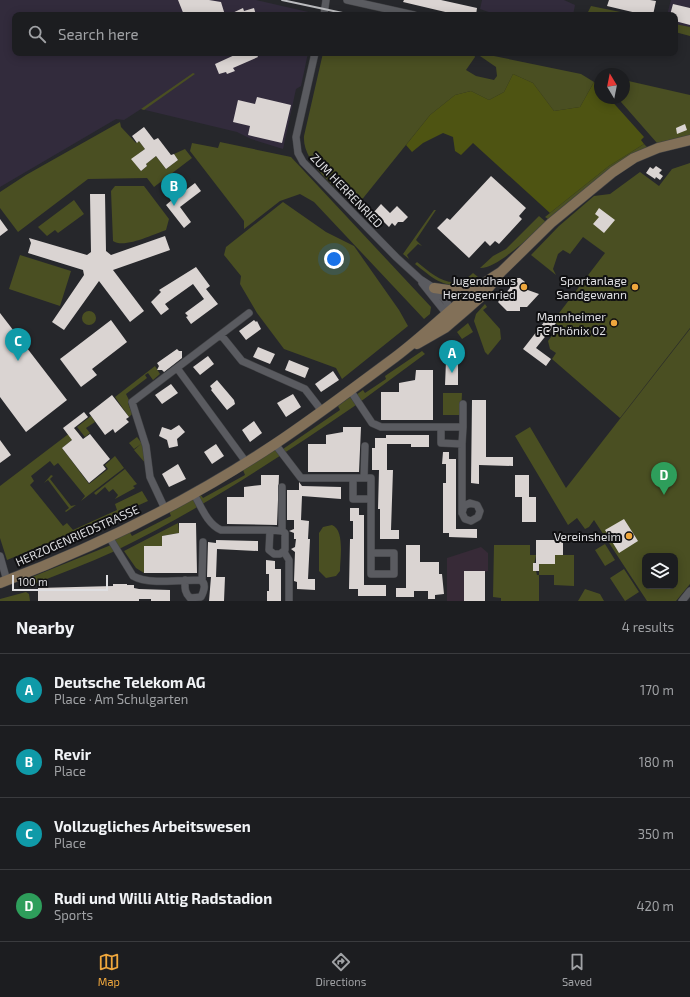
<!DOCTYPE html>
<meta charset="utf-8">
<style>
:root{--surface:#1c1d20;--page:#292a2d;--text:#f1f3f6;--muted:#a0a2a5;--line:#3a3b3e;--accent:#efa73d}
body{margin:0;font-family:"Exo 2",sans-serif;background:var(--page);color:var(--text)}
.controls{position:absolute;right:12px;bottom:12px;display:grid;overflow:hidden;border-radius:8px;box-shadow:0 2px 10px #0003}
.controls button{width:36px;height:36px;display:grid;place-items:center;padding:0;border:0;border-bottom:1px solid var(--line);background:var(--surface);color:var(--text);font:20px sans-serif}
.compass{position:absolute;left:594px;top:68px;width:36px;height:36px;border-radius:50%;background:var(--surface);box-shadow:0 2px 10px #0003;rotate:350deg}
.scale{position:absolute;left:12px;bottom:10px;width:96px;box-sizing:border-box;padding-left:4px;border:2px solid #dfdfe2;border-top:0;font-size:11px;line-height:14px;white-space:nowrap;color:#dfdfe2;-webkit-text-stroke:3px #101012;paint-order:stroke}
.you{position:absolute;left:334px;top:259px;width:14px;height:14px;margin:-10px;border:3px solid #fff;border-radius:50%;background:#1a73e8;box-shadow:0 0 0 6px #1a73e833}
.badge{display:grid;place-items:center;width:26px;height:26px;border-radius:50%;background:var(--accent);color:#fff;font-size:13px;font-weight:700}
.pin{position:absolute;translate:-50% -33px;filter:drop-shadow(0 1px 2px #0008)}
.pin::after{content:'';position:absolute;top:21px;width:14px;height:12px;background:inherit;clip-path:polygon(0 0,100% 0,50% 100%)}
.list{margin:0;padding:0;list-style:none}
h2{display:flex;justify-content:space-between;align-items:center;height:52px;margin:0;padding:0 16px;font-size:17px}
h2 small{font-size:13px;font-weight:400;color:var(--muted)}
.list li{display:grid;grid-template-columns:26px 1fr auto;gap:12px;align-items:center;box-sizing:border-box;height:72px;padding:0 16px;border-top:1px solid var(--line)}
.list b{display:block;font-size:15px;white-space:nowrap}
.list p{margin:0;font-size:13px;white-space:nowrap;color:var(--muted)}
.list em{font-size:13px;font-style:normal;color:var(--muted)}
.icon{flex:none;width:22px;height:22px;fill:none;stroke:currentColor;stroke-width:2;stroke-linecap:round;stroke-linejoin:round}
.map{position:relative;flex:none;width:690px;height:601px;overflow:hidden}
.search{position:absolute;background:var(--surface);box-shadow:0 2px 10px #0003;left:12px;right:12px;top:12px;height:44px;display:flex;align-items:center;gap:10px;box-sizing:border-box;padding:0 14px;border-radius:8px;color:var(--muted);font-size:15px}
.sheet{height:340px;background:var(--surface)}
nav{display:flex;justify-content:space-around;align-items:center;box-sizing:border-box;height:56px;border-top:1px solid var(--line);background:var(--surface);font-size:11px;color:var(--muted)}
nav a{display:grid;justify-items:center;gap:2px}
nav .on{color:var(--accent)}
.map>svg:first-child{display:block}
.industrial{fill:#322b3c}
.education{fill:#372a37}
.green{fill:#4a4f22;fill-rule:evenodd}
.forest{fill:#4e5412}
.building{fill:#dad4d2}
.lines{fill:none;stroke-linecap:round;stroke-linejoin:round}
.street-casing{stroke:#414245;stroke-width:8}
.secondary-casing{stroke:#414245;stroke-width:11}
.street{stroke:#5a5b60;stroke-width:7}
.secondary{stroke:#827058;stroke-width:10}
.rail{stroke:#bcbdc0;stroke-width:2}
.poi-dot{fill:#efa73d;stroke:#101012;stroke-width:1.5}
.labels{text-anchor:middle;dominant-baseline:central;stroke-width:4;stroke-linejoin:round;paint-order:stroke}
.street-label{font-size:12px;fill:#dfdfe2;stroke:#101012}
.poi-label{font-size:12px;fill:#dfdfe2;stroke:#101012;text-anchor:end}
</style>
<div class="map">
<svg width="690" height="601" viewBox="0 0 690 601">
<rect width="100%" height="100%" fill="#26272b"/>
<!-- industrial -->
<path class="industrial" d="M0,0H256L317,14L15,15V53H308L301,86L296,89L283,149L251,139L237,132L141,109L124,120L116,119L0,187Z
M482,0H564L575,5L573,15H497L480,9Z
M671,0H690V27L675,24V15H667Z"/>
<!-- education -->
<path class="education" d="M481,547L488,553V571L485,572V601H447V558Z"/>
<!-- green -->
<path class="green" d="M591,6L635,15H590L588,12Z
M675,24L690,27V36L675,32Z
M323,53H470L474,54L475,57L466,70L476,76L494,80L497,76L496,67L480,56L484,54L581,74L594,82L580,107L554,111L533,83L513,74L504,92L489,100L471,91L455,95L430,115L356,207C338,189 302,163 304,136Z
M193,73L195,74L144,110L141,109Z
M624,80L690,95V136L659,144L657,143L621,102L619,98H624Z
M120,122L121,127L136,143L139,141L145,149L132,159L141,171L147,166L146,164L156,156L166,169L178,160L174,154L185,149L192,158L154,187L147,178L88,179L18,232L0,208V192L26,175Z
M220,142L291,157L431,307L430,314L424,319L314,202L300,194L280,201L244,229V221L190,151L192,143L218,148Z
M644,144L647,147L548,219L545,217L609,166Z
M690,163V328L620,418L552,359L556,353L550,349L548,341L559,326L553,321L605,253L583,237L570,254L563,250L558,254L553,269L556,275L531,255L559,226L594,196L610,194L640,172L659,186L672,169Z
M115,186H144L169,219L166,230C154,234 124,249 113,241L111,191Z
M74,200L84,214L58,233L55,230L47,236L38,227Z
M283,202L326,232L354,246L399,310L408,326L342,379L336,368L284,349L257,313L240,284L241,276L224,255L226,247Z
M434,210H436L416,240L422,246L418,244L407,255L409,259L403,254Z
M539,216L546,222C533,234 497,269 480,268L493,256L506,249Z
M20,255L71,271L60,306L9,289Z
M417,262C434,276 453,293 473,273L478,277L461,287C438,284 433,278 415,264Z
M485,304L487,307L483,310L500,329L501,339L488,355L485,352L474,321L476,314Z
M82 318a7 7 0 1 1 14 0a7 7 0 1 1-14 0Z
M468,323L473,332L462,339L457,332Z
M690,329V584L676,601H647L594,520L589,527L585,529L577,518L568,525L515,436L530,427L566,488ZM645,556H675V586H645Z
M422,351L425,354L360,402L356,395L363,390L365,393L386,379L385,376Z
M155,366L160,374L153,380L148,373L145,375L147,378L126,394L129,400L128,403L132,414L129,417L115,397Z
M443,393H462L461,415H443Z
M350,397L356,405C278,458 200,510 115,551C89,563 61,573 34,584L27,579L111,545L110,540L129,531L132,536L171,516L169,511L200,494L203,498L245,475L243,470L281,446L283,449L340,410L338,406Z
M91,416L95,422L86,428L90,433L85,437L77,427Z
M75,429L79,434L62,448L89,484L108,469L105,465L115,456L124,468L81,501L85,496L58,463L54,466L50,461L31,476L34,481L30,485L63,526L67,523L73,530L117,510L115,504L142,491L148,501L72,535L65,536L7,560L0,538V486Z
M137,437L143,445L146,464L134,450L141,444L134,449L129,443Z
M125,469L137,484L133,486L135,488L115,499L118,495L113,489L109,492L105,487L96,495L94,493Z
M51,475L53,476L50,479L71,506L76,505L66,512L65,511L69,508L48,480L44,483Z
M178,523L179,533L162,536V546H145L144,573L136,568L124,551Z
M332,525C345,530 340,559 340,571L336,576L326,578L319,571V533L323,527Z
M605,544L615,560L605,566L595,550Z
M494,545H530V555H536L533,571H536L537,575H539V564H555V555H574V586L554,585V575H539V601H501V598L493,597Z
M624,569L639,592L625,601L610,578Z
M585,589L600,594L604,601H578Z
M26,592L29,594L30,601H0V599Z"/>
<!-- forest -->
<path class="forest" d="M513,74L533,83L554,111L580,107L594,82L600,88V98H609L644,137L641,140L644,144L609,166L550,213L473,143L461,155L455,151L453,137L443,133L423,143L412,152L406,145L430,115L455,95L471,91L489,100L504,92Z"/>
<!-- building -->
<path class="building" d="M178,0H209L221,2L225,15H184Z
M404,0H441L477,8L476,15H458L403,2Z
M609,0H650L656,1L653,15H645L607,6Z
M673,4L690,8V25L675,21V15H670Z
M243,8L244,11L254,8L256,15H228Z
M239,53H256L258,57L233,68L235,71L227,74L226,72L219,74L215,64Z
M257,97L291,105L282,143L248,135L250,126L233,122L238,100L255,104Z
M685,124L687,130L677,134L676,128Z
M144,127L154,140L158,138L171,155L174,154L178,160L166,169L156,156L146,164L147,166L141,171L131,159L145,149L139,141L137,143L132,136Z
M656,166L662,170L659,173L663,176L660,180L656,177L655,179L646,173L650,167L653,169Z
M491,176L526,208L519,216L522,219L499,244L495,241L490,246L485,241L469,258L437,228L447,218L450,220Z
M195,183L201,191L180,207L191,222L184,228L166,205L173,199L171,197L176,194L178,196Z
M90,194H105L106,251L111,255L165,236L170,250L113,270L144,311L130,322L99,281L64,330L52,322L84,275L83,270L28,253L31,243L29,238L87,255L91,252Z
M381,204L390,213L397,206L408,217L403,222H398L395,226L392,223L389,227L374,212Z
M599,208L615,220L604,233L593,224L599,217L595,214Z
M0,219L8,230L0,236Z
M196,267L210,286L206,289L218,304L191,324L186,317L188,316L185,313L204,299L193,284L165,304L169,309L161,315L151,302L161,292L159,290Z
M514,278H520L525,282V289L539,294L527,307H520V311H507L498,302L510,288V282Z
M0,313L67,400L26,432L0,397Z
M548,317L556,323L536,348L551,359L546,366L523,349Z
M111,320L127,342L92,369L97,375L81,387L60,359Z
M254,320L256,322L257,321L261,329L246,340L239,331Z
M258,347L275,354L270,364L253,357Z
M177,349L179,351H182V358L164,372L162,370H157L159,366L157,363Z
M208,356L214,364L200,375L193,367Z
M289,360L309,368L305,378L285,370Z
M446,361H458V385H445Z
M416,370H433V420H381V392H399V383L415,380Z
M333,371L339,380L321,392L315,384Z
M217,380L234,400L235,404L227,410L211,390L212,389L210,386Z
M171,384L178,393L162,404L155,395Z
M293,394L301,407L286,417L277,403Z
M112,395L129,417L126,419L129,422L115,433L113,429L105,435L89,413Z
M472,400H486V457H513V466L479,465V484L471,483Z
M84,412L88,417L74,428L83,439L90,434L110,459L103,465L106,469L89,483L62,448L72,440L63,428Z
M254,421L262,433L250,442L242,430Z
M179,425L185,432L177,439L178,446L169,448L167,440L159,436L162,427L171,430Z
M343,427H361L359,472H308V444H326V435L343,432Z
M386,435H429V447H411V444H387V470H393L391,530H399V539H380V509H378L379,470H372V448H375V438H386Z
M0,440L11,455L0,463Z
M216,444L224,456L212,464L204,452Z
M443,452H449V459H456V529H477V538L449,537V533H443V483H446V464H442Z
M178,464L186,479L169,487L162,474Z
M261,475H279L277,525L227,524V497H244V487L261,485Z
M515,475H529V497H536V522H522V497H515Z
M299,482L302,486L341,487V499L302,496L301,520L309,521L308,539H310L308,579H315V590L297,589V582L294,581L295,552L291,549L295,547L296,539H294V533L289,531L294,529V520H287V490H299Z
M350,508H359V515H364V585H386V596H358V589H349L350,539H353V521H350Z
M624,519L638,541L619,553L605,530Z
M179,523H196L197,573H144V546H162V536L179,533Z
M216,540L258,541V551L217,549L216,577H225L224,601H209L211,577H207L208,542L216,543Z
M536,540H563V555H555V564H539V571H533V563H536Z
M406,545H420V562H439V574H442L444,594L435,595V599H428V591H414V597H396V588H406Z
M266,560L275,561V569H281V601H267V591H269V574H266Z
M464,571H485V601H464Z
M113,584H127V585H134V588L139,589L170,590V601H151V599H139V601H38V588L113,586Z"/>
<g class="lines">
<defs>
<path id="street" d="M347,0L414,15
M324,15L326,0
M315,53L296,137L298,153L303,162L396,257L420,279L434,288L445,300L454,313
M422,283L446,313L450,315
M221,335L242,361L305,389L322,411
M177,368L246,462
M350,390L372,423L381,427H441V443L462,444L463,427H441
M463,427V404
M275,444L301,478H353V499H371V478H353
M364,478L365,446
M194,494C201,506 207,524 221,530H270L269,550L274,554H280L285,550V533L282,531L270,530
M371,499V574H394V553H371
M165,509L150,477L146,446L132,402L249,313
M462,513L464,506L470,503L477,505L480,511L478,517L471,521L465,519L462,513V444
M282,531V487
M109,537L133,576C148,585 182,580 200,580C207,583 204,591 201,597L190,598C184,592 185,587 185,580
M284,552L289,560V601
M0,556L7,581
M202,581L203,542
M682,601L690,591"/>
<path id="secondary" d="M434,288L455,291L476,287
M417,344L445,328L466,310L483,295L501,272L551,223L613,172L634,158L658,148L690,140
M0,583C96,547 189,501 275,444C314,418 352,389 390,361C429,333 460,297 501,272"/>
</defs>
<!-- street casing -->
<use href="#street" class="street-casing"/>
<!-- secondary casing -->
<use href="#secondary" class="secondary-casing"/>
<!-- street -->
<use href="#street" class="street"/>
<!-- secondary -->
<use href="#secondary" class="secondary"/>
<!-- rail -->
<path class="rail" d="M282,0L352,15"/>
</g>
<!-- markers -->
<g class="poi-dot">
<circle cx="524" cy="287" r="4"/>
<circle cx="635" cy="287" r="4"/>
<circle cx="614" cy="323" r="4"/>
<circle cx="629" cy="536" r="4"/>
</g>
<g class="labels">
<!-- street labels -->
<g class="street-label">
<text transform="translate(347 190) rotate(46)">ZUM HERRENRIED</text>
<text transform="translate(77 535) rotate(-24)">HERZOGENRIEDSTRASSE</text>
</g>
<!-- poi labels -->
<g class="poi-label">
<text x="516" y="280">Jugendhaus<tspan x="516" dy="14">Herzogenried</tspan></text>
<text x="627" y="280">Sportanlage<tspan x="627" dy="14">Sandgewann</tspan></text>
<text x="606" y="316">Mannheimer<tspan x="606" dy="14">FC Phönix 02</tspan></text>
<text x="621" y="536">Vereinsheim</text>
</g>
</g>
</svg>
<div class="controls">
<button><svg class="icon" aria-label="layers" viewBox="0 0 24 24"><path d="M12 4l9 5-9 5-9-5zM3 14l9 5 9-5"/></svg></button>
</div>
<svg class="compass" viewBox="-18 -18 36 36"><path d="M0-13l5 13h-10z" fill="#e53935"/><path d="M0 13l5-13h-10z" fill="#a0a2a5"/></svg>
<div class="scale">100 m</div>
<div class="you"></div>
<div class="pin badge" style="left:452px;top:373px;background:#0f9aa8">A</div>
<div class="pin badge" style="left:174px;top:206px;background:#0f9aa8">B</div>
<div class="pin badge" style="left:18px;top:361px;background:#0f9aa8">C</div>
<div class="pin badge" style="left:664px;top:495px;background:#2e9e5b">D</div>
<div class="search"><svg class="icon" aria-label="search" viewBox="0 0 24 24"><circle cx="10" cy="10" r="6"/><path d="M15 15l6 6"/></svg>Search here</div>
</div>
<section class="sheet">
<h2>Nearby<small>4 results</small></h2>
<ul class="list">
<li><span class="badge" style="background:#0f9aa8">A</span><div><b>Deutsche Telekom AG</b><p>Place · Am Schulgarten</p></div><em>170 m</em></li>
<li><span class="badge" style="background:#0f9aa8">B</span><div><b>Revir</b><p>Place</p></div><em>180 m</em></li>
<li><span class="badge" style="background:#0f9aa8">C</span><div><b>Vollzugliches Arbeitswesen</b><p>Place</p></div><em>350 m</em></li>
<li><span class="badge" style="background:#2e9e5b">D</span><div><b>Rudi und Willi Altig Radstadion</b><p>Sports</p></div><em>420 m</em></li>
</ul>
</section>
<nav>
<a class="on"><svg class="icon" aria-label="map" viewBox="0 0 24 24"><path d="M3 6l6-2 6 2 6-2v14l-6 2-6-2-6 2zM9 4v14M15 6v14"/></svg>Map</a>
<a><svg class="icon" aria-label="directions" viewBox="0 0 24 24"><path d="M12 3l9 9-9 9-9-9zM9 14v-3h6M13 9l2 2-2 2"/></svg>Directions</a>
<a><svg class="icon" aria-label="saved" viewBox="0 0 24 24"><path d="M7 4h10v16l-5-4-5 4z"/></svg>Saved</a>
</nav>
